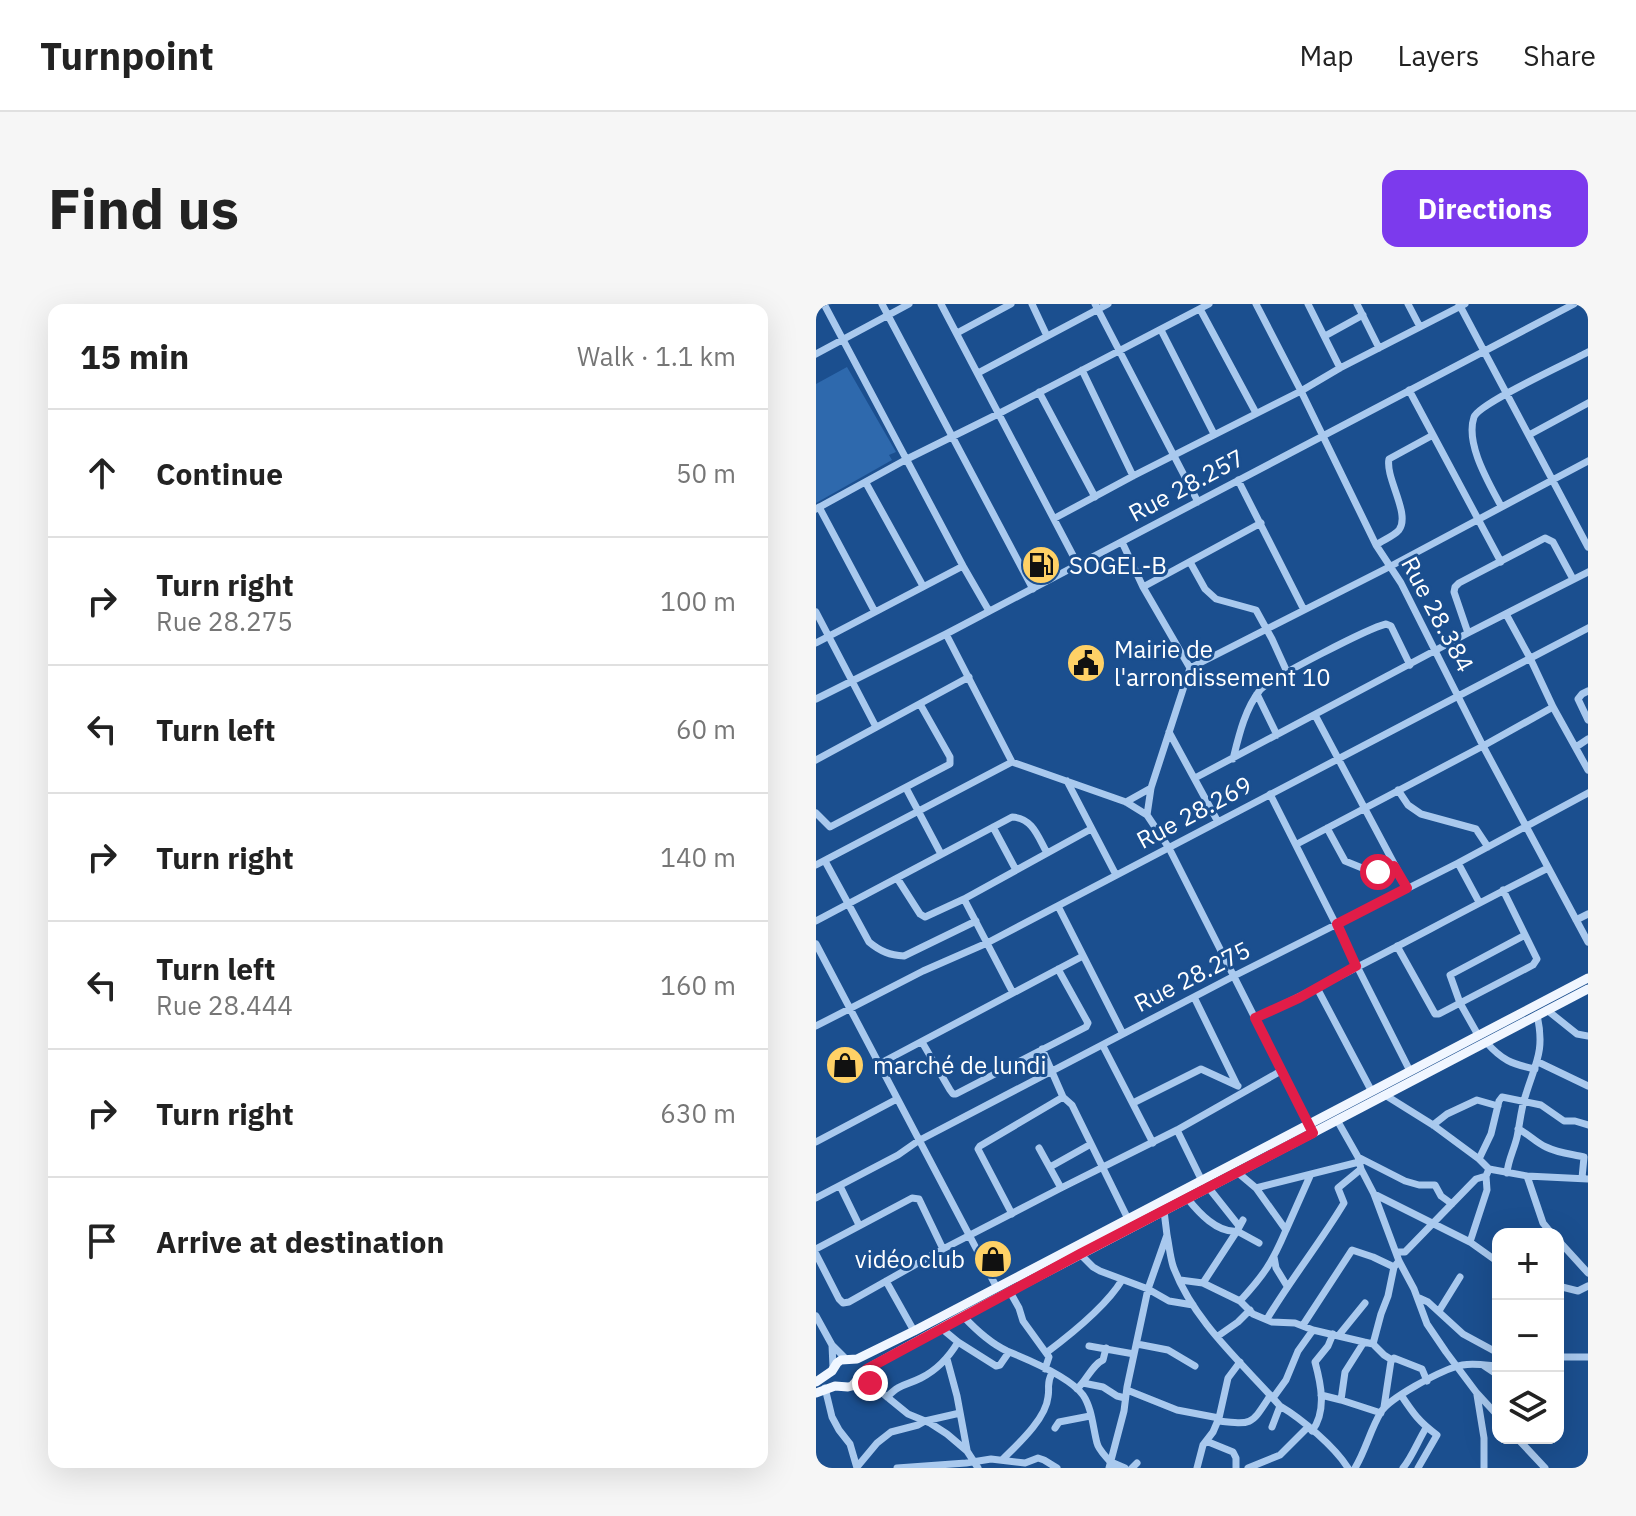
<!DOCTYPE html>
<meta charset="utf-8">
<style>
:root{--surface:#fff;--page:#f6f6f6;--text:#222;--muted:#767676;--line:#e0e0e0;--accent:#7c3aed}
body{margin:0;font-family:"IBM Plex Sans",sans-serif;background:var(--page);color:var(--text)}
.controls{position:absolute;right:24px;bottom:24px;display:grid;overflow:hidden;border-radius:16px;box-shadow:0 8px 32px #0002}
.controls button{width:72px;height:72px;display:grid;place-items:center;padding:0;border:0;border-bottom:2px solid var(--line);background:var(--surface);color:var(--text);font:40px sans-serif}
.stop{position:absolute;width:24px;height:24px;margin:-18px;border:6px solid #e11d48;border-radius:50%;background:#fff}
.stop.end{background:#e11d48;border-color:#fff;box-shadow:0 2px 8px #0008}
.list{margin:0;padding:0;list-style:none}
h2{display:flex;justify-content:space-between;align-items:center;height:104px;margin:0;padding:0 32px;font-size:34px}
h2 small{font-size:26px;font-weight:400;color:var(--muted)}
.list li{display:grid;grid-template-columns:52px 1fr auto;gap:24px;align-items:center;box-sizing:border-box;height:128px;padding:0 32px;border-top:2px solid var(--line)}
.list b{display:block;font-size:30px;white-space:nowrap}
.list p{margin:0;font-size:26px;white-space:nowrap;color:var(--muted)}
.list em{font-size:26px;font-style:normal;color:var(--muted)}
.icon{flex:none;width:44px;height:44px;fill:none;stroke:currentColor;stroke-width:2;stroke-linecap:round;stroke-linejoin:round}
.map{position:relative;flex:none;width:772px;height:1164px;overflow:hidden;border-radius:16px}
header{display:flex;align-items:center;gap:48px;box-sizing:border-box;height:112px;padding:0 40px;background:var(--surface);border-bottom:2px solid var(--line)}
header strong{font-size:38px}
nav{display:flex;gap:44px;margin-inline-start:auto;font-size:28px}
.intro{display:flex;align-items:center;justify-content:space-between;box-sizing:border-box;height:192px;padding:0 48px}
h1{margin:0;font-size:56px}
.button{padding:20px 36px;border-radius:16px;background:var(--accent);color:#fff;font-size:28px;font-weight:700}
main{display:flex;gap:48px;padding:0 48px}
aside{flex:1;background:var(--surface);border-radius:16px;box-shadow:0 8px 32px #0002}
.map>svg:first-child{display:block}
.green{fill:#2e69ad}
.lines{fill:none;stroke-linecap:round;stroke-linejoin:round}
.minor{stroke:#a9c9ee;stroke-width:7}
.major{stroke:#f0f6ff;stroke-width:9}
.route{stroke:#e11d48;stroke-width:10}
.labels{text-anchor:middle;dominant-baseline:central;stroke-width:6;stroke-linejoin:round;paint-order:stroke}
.street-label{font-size:24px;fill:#fff;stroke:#1b4f8f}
.poi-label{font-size:24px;fill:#fff;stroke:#1b4f8f;text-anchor:start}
</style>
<header>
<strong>Turnpoint</strong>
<nav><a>Map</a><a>Layers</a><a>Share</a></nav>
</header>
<div class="intro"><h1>Find us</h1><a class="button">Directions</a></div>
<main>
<aside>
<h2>15 min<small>Walk · 1.1 km</small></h2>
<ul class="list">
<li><svg class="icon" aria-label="ahead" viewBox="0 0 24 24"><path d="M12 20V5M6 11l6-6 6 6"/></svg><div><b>Continue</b></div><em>50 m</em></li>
<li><svg class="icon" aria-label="right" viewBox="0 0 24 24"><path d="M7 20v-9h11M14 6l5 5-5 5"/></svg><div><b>Turn right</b><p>Rue 28.275</p></div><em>100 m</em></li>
<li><svg class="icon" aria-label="left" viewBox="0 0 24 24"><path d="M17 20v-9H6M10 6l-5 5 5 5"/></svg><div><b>Turn left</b></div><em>60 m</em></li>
<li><svg class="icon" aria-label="right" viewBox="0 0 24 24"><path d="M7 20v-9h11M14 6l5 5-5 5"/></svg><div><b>Turn right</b></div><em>140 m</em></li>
<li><svg class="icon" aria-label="left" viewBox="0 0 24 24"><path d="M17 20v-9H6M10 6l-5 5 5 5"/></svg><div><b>Turn left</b><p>Rue 28.444</p></div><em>160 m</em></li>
<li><svg class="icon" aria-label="right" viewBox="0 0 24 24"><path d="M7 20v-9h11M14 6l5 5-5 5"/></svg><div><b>Turn right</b></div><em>630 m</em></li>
<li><svg class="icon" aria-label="arrive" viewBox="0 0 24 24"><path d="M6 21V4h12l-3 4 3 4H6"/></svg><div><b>Arrive at destination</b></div></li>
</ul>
</aside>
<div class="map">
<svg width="772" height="1164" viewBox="0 0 772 1164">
<rect width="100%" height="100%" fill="#1b4f8f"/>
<!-- green -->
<path class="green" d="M31,63L80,148L73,151L76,156L0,199V80Z"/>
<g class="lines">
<!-- minor -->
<path class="minor" d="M8,0L147,262L173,307
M66,0L217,285
M125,0L262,261
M216,0L231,32
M279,0L382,198
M440,0L485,87L560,241L585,279L667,442L772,638
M492,0L524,64
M541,0L563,44
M592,0L604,23
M643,0L772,243
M384,5L440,109
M345,26L398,130
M141,29L195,0
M509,32L547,11
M0,50L93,0
M266,66L317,172
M162,69L292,0
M593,86L685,258
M223,88L279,193
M713,131L772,99
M422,176L488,306
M50,179L107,282
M685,202C673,179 649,140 658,113C663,99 754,58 772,48
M3,203L59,308
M0,205L91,155L182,110L393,0
M239,214L317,172L485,87L524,64L649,0
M306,238L327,283L374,364L335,484L331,511
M560,241C567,236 578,232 583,226C595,210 569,174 573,155L617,131
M374,258L389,285L400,295L440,306L456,335L471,368
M327,283L445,219
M0,308L60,423
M690,310L714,354L737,403L772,466
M652,329L638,288L639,283L643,279L729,234L737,238L757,275
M130,330L196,458L310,498L331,511L353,544L494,823
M0,339L147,262
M374,364L575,262L772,157
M772,387L766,390L762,395L772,416
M441,390L461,431
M0,395L130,330L758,0
M499,411L591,584
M353,428L402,518
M760,443L772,435
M417,455C423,431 429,405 444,386C455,374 553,324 570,320L575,322L594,361
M0,456L153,373
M379,474L652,329L772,268
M251,477L300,571
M90,484L125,550
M582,486L592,501L605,510L660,525L672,543
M454,490L594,767
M310,498L335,484
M0,509L14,523L134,460V453L104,400
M177,523L200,566
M511,524L529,557L556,568H562L578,562
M481,540L667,442L737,403
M9,557L53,638C65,648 74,651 88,652L160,617
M642,559L663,598
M0,561L196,458
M81,574L104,610L109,613L148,595L275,525
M148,595L197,689
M242,602L307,730
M760,616L772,610
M0,617L196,513C217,514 222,533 231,549
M0,640L181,984
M581,642L619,710H623L717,661L721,655L687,586
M501,684L555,786
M378,693L421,781
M731,706L761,730L772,732
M439,714C539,667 634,613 732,564
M0,722L107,667L171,639L772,324
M662,731L644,699L634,671L709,631
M106,738L134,786L137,790H140L270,723L272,719L242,665
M670,738C686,756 695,760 719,765
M287,742L337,839
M226,745L247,793L256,801L312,915
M722,758L772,782
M63,760L267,652
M569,791L617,821L663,855L673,865L711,872L772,875
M317,799L385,765L422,782
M521,816L542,853L545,865L558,890L583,957L598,985L611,1020L630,1048L660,1088L682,1112
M617,821L631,810L661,796L682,802
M702,825C713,830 719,838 730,843C742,849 755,850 768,853L766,874
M361,826L386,877
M0,838L81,795
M223,844L245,884
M542,853L589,877L603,881H619L625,892L636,900
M663,855L675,830L683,797L686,793L725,801L748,817H759L772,821
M234,863L275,840
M421,868L440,884L543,858
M691,869C692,856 698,846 701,833C704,819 705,804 710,790C720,758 729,746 721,711
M711,872L727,919L736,930
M24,882L43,921
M392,883L423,922
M558,890L654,938L682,958
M0,894L82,851L102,837L418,672L642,559L772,489
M371,894C383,909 401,929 421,927L427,916
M196,910L162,845L164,842L247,793
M470,926L494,872
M351,931C353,941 354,952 357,962C377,1017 426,1059 464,1102C486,1115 519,1143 532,1164
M742,936L772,969
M654,938L671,886L670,872
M0,945L96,894L103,895L127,945
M580,948H589L660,875L670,872L673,865
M0,950L23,995L27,999L33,998L127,945L245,884L361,826L465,767
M264,950L277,963L284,967L332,985L353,997L377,1001
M458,953L460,964L471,982
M364,976L387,979L424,997C448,971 456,959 470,926L440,884
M70,977L98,1027
M387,979L421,927L443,939
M742,982L762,987L772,982
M194,988L203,1004L207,1017L233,1053L229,1065
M601,993L612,998L647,1030L682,1049
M424,997L437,1010L456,1018L479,1019L497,1026L548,1038
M623,1007L644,973
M0,1012L16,1041L30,1055
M147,1012C160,1026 174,1039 191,1047C211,1055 254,1073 267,1091C276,1104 277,1124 281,1139C283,1148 294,1155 298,1164
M451,1015C475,975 504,939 528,899L522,884L545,865
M487,1021L536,946L557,953L578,963
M125,1024L142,1038
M523,1031L549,999
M402,1032L422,1018L434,1006
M321,1040L352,1046L379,1062
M557,1040L568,1051L576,1056
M16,1041L17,1063
M273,1042L318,1050
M230,1049C254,1031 291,1001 306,976
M742,1053H772
M131,1055L141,1092L151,1146
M667,1061L682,1071
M49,1067L54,1079L92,1110L114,1119L131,1130L151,1147L162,1164
M267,1079L287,1083L301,1092L309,1094
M9,1084L16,1113L23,1126L34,1140L41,1164
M261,1085C271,1076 276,1061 287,1056L290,1044
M311,1086L361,1106L403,1114
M505,1091L525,1096
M585,1091C597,1109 603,1118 621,1131L602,1164
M661,1091L668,1134V1164
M71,1093C85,1079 89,1082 105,1074C121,1066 133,1053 142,1038L180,1062L184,1061L193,1048
M457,1094L470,1076L482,1047L497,1026
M568,1103L575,1057L578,1054L606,1065L611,1077
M565,1109L525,1096L529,1068L548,1038L557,1040L565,1010L572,992L578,963L583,957
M402,1117C437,1121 435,1121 454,1092
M456,1123L464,1102
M239,1124L243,1118L274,1112
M496,1127C511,1107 505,1080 499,1058L512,1042L517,1030
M701,1134L729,1164
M390,1137L417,1148L420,1154V1164
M187,1155C201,1141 230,1115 232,1093C234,1082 230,1080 236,1069
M295,1158L309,1164
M41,1163L61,1139L75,1128L102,1121L109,1117L144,1109
M81,1164L150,1159L175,1155L209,1159L222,1154L228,1156L241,1164
M293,1164L308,1107L311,1083L332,985L351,931L348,907
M316,1164L321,1159
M381,1164L387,1141L397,1128L403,1114L412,1074L424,1058
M432,1164L464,1151L492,1123
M539,1164C550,1146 554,1126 565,1108C573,1094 623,1068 639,1063C651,1058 669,1061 682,1062
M587,1164C596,1153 602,1137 610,1124"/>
<!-- major -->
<path class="major" d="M0,1078L16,1067L21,1059L25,1056L41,1055L98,1027L772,674
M0,1089L19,1082L32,1083L36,1082L51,1065L147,1012L772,685"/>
</g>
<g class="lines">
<!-- route -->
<path class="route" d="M54,1079L49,1067L51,1065L264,950L497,829L439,714L483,694L540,662L521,620L591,584L578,562L562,568"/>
</g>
<!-- icons -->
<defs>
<symbol id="fuel-disc" viewBox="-11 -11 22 22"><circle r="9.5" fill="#ffd166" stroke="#1b4f8f"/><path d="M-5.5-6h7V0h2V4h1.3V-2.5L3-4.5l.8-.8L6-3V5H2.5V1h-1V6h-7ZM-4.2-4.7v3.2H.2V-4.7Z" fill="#111"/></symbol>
<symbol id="civic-disc" viewBox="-11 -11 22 22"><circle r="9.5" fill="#ffd166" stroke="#1b4f8f"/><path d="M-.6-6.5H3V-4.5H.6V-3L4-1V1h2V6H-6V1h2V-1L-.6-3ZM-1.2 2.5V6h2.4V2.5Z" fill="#111"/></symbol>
<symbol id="shop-disc" viewBox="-11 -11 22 22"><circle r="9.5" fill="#ffd166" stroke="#1b4f8f"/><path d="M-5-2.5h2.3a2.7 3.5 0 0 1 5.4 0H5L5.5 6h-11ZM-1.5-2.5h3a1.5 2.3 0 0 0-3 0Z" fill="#111"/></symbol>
</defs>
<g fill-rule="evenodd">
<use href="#fuel-disc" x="203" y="239" width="44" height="44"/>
<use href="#civic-disc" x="248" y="337" width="44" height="44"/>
<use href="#shop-disc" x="7" y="739" width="44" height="44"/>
<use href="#shop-disc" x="155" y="933" width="44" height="44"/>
</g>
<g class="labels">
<!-- street labels -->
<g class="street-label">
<text transform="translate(370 181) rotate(-28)">Rue 28.257</text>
<text transform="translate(622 310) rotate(62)">Rue 28.384</text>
<text transform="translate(378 508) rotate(-28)">Rue 28.269</text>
<text transform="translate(376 672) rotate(-27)">Rue 28.275</text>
</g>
<!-- poi labels -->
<g class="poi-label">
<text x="253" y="261">SOGEL-B</text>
<text x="298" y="345">Mairie de<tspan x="298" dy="28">l'arrondissement 10</tspan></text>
<text x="57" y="761">marché de lundi</text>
<text x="149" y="955" text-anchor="end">vidéo club</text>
</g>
</g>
</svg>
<div class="controls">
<button>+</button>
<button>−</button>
<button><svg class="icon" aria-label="layers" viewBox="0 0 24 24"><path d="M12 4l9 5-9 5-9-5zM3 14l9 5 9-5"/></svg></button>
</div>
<div class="stop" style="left:562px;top:568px"></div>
<div class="stop end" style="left:54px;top:1079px"></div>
</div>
</main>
